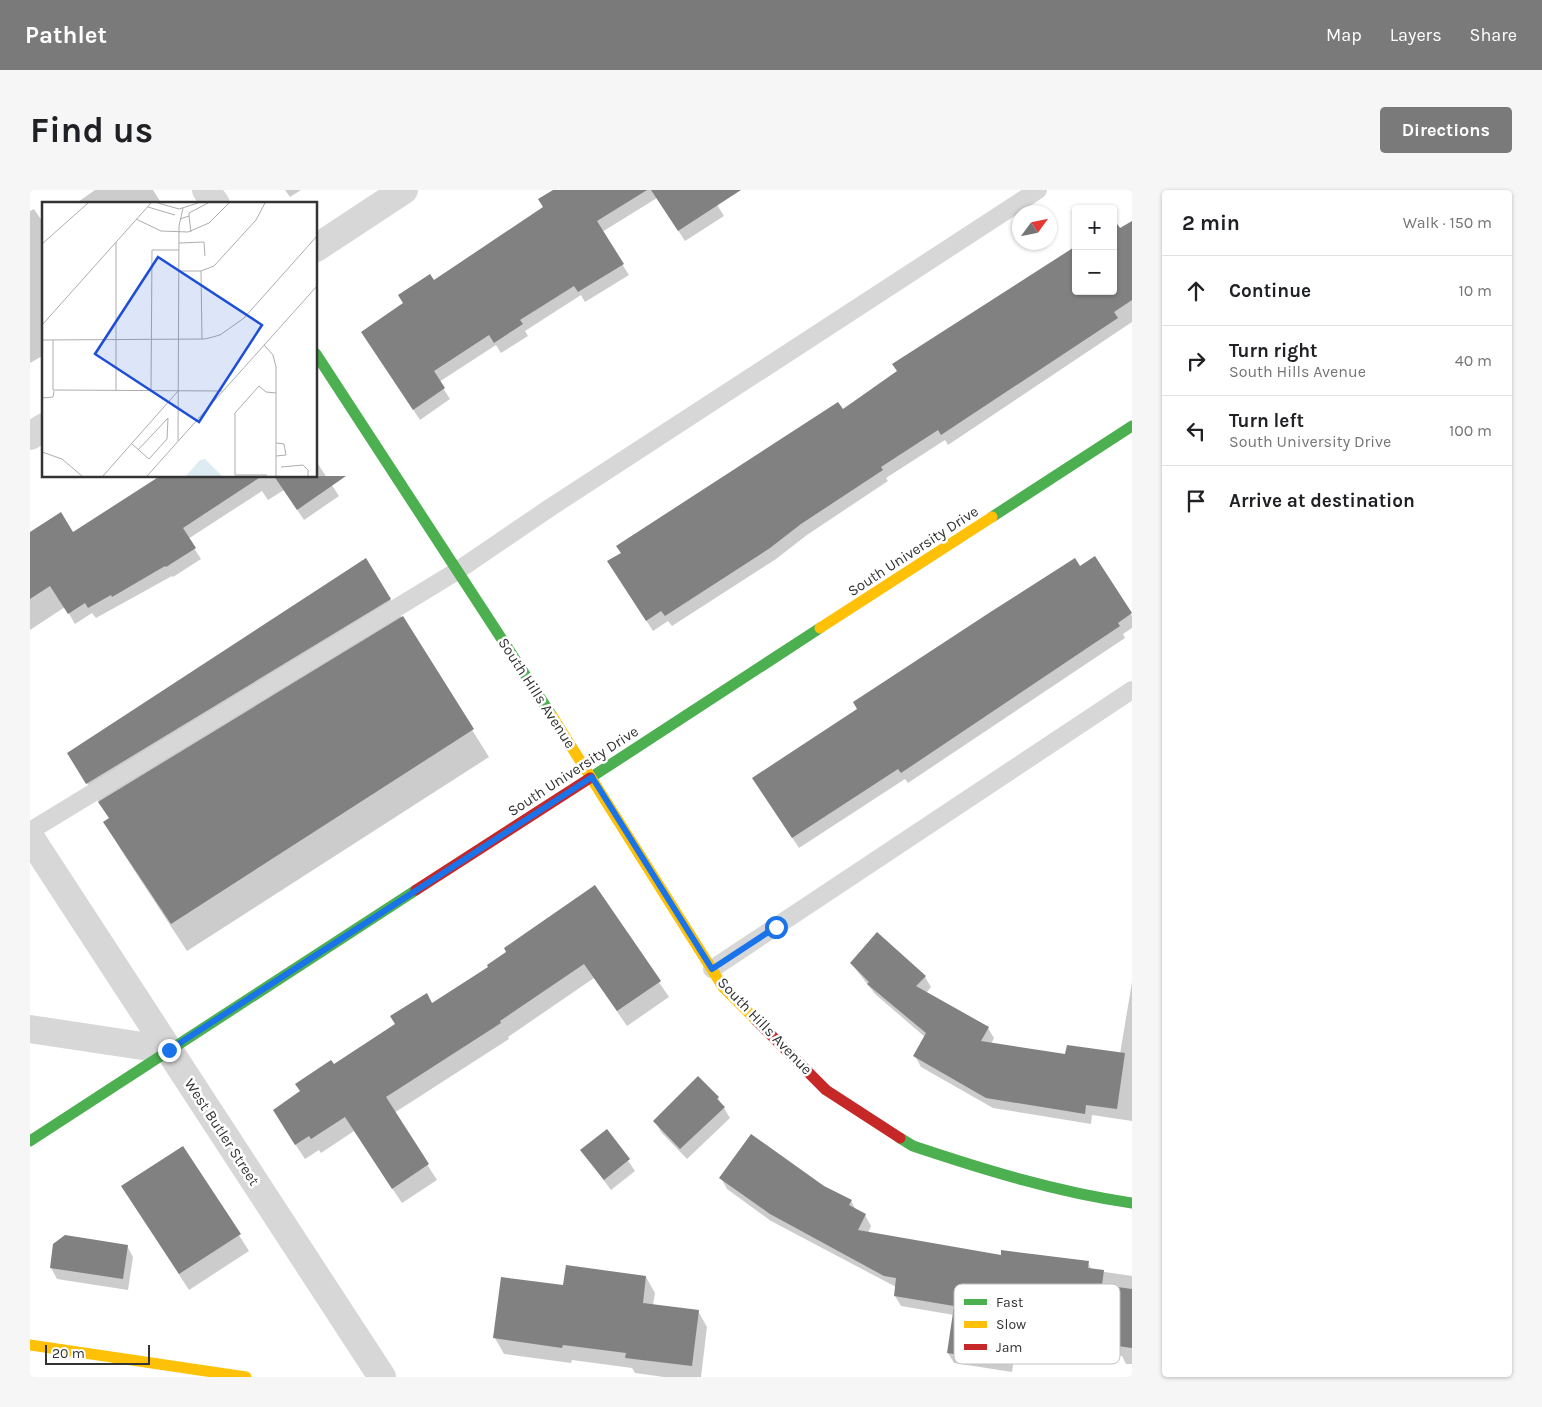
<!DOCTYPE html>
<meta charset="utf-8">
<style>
:root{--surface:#fff;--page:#f6f6f6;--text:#202124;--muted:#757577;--line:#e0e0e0;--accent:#7a7a7a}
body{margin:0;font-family:Karla,sans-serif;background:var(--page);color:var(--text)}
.controls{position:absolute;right:15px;top:15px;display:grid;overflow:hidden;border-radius:5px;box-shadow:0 1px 4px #0004}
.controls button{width:45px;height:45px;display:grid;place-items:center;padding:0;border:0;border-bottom:1px solid var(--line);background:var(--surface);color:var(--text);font:25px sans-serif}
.compass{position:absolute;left:982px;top:15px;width:45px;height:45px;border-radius:50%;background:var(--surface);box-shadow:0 1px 4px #0004;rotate:57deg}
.scale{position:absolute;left:15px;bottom:12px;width:105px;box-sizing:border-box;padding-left:5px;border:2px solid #333;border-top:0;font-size:14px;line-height:18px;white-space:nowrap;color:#333;-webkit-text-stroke:4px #fff;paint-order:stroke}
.stop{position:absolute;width:15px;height:15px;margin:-11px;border:4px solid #1a73e8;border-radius:50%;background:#fff}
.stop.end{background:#1a73e8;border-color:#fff;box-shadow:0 1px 5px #0008}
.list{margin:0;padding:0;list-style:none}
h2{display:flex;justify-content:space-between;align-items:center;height:65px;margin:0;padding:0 20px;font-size:21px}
h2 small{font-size:16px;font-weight:400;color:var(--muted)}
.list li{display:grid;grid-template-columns:32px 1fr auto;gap:15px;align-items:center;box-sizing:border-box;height:70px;padding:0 20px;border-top:1px solid var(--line)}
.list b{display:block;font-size:19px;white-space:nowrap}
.list p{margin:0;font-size:16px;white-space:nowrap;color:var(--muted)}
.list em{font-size:16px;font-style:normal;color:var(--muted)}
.icon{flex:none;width:28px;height:28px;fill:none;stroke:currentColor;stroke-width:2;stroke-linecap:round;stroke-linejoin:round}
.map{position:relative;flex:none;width:1102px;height:1187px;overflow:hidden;border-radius:5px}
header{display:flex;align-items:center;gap:30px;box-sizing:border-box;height:70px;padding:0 25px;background:var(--accent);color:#fff}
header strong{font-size:24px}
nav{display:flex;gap:28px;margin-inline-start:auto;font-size:18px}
.intro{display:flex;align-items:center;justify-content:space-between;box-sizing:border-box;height:120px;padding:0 30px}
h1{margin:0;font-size:35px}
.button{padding:12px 22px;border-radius:5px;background:var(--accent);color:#fff;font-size:18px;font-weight:700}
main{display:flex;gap:30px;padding:0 30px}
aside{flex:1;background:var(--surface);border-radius:5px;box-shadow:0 1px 4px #0004}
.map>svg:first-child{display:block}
.shadow{fill:#0003}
.building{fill:#818181}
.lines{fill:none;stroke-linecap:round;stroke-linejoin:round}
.lane{stroke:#d7d7d7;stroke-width:18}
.street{stroke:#d7d7d7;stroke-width:28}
.fast{stroke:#4caf50;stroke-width:11}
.slow{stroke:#ffc107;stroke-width:11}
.jam{stroke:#c62828;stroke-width:11}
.route{stroke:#1a73e8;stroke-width:6}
.labels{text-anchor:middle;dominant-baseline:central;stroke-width:5;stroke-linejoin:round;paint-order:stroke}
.street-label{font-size:15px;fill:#333;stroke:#fff}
.inset-road{fill:none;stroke:#adadad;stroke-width:1}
.view{fill:#1d4ed8;fill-opacity:0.15;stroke:#1d4ed8;stroke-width:2.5}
.inset-edge{fill:none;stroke:#333;stroke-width:2.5}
.key{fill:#fff;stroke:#c2c2c2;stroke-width:1}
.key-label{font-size:14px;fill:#333}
</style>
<header>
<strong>Pathlet</strong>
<nav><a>Map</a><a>Layers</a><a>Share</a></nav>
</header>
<div class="intro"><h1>Find us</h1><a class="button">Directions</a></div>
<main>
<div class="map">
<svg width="1102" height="1187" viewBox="0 0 1102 1187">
<rect width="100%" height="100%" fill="#fff"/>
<!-- shadow -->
<path class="shadow" d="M65,0H123L132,14H45Z
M255,0H271L260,7Z
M526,0H678L694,26L655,51L627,8L572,42L599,85L555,112L551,105L495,141L498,146L471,163L466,155L409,192L420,209L390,230L339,153L374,114L403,91L514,18Z
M4,19L14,34V165L0,173V21Z
M1084,32L1090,40L1102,32V132L918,255L915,250L856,288L858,291L777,345L746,369L642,436L638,431L623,441L585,382L813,221L1046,101H1083Z
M286,271L309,306L274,330L254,300L238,310L232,301L158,349L171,369L143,387L142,386L66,428L62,423L45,434L35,417L0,440V344L43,343L133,286H286Z
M1065,368L1102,426V438L1093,444L1095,448L878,593L875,589L769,658L730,599L829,519Z
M360,409L459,567L157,761L91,660L75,632L80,629L38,564Z
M565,697L639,807L597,836L564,788L478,847L479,849L364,923L407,990L372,1013L324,941L291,963L289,960L275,969L253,936L272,902L303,876L460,778Z
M821,773L895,787L901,797L896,803L958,838L964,848L961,854L1036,866L1090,864L1102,792V931L1062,925L1061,934L963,918L891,877L885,866L895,847L845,804Z
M668,888L688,908L700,928L657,969L631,942L625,931Z
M577,940L605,981L581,1000L551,960Z
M153,957L219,1061L159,1100L102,1012Z
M691,988L793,997L821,1011L826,1020L835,1025L841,1036L838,1043L972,1067L1058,1073L1062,1080L1102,1086V1174H1096L1092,1166L987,1151L982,1182L924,1173L918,1163L924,1125L871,1116L865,1106L866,1097L741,1031L697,999Z
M97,1056L103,1067L98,1100L27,1089L21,1078Z
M616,1087L625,1103L623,1115L668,1121L677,1137L671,1187H634L605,1183L602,1178L542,1170L541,1173L474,1164L465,1148L534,1096Z"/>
<!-- building -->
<path class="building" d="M523,0H617L567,31L594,74L548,102L544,96L490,130L493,134L464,153L459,145L404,181L415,198L383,220L331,142L373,113L368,105L400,84L404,90L513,17L508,9Z
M621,0H711L648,41Z
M1085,31L1090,38L1102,31V110L1084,122L1088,128L911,245L908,240L851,277L853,280L771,334L740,358L635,426L631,421L616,431L577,371L591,363L586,356L808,212L813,219L867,181L862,174L1046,56V101H1083Z
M130,286H232L153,338L166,358L136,377L135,376L82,407L81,405L58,418L55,413L38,424L20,396L0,409V342L31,322L43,342Z
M244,286H316L267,320Z
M1065,366L1102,423L1088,433L1090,436L871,583L868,579L762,648L722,588L827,519L823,512L962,421L1045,368L1050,376Z
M336,368L361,409L56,594L37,563Z
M373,426L444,539L141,734L73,632L79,628L68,612Z
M565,695L631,791L587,821L554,774L470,831L471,833L356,907L399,974L362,999L315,927L281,949L279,946L265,955L243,920L270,901L265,894L301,870L304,874L365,834L360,826L397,803L402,813L458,777L457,775L476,762L474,758Z
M847,742L896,786L886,796L959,837L951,851L1035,864L1037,855L1095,863L1087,919L1056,915L1055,924L956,908L883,866L896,843L837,794L839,792L820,773Z
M668,886L689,907L687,909L695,917L650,959L623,931Z
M577,939L600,969L574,990L550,960Z
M721,944L794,996L822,1010L819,1015L836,1024L828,1040L971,1065V1060L1059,1071L1058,1078L1074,1080L1072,1095L1102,1099V1158L981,1141L976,1172L917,1163L924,1116L864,1106L866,1088L854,1086L740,1024L689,988Z
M153,956L211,1044L149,1084L91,996Z
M35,1045L98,1055L93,1089L20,1078L23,1054Z
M536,1075L616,1086L613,1113L669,1120L662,1176L595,1168L596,1163L533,1155L532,1158L463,1148L471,1087L533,1095Z"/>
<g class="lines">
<!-- lane -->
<path class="lane" d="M0,641L427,381L518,319L1008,0
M682,779L1102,500"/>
<!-- street -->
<path class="street" d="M176,0L186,14
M286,58L374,0
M0,246L14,237
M0,647L352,1187
M0,839L139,860"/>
<!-- fast -->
<path class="fast" d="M286,164L522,526
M962,327L1102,236
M560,588L790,438
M870,948L883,956C955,980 1026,1002 1102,1013
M0,951L386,700"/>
<!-- slow -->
<path class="slow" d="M790,438L962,327
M522,526L693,797L726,830
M0,1155L216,1187"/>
<!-- jam -->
<path class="jam" d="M386,700L560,588
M726,830L796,900L870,948"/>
</g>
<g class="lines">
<!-- route -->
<path class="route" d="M139,860L562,587L682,779L746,737"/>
</g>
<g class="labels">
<!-- street labels -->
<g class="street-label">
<text transform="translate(883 361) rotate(-33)">South University Drive</text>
<text transform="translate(507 503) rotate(57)">South Hills Avenue</text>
<text transform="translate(543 581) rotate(-33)">South University Drive</text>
<text transform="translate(735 836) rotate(46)">South Hills Avenue</text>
<text transform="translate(192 942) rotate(57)">West Butler Street</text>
</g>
</g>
<!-- overview -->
<g transform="translate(12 12)">
<rect width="275" height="275" fill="#fff"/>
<path d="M163,257L180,274H144L158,258Z" fill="#ddebf3"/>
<path class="inset-road" d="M116,1L137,7L156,1M106,5L133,13M147,14L149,30M94,17L119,29L146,30L167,21L187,1M138,17L147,14V11L166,1M74,40V189M137,41L162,40L163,54M0,42L46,1M137,69H159L172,64L214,18L223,1M159,69L160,137M0,123L109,1M0,138L163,137L178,133L202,116L275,34M11,138V188L180,189M222,143L231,153L234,165V274M109,189L110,48H137M0,196L11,195L12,189M136,239L137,24L141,6M90,242L107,257L125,237L126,216L96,248M0,250L20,257L40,274M234,254L244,253L242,242L234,241M239,265L261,263L266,268V274M225,273H193V211L217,184L224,190L234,191M61,274L136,189M105,274L275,84"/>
<path class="view" d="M116,55L220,123L157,220L53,152Z"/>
<rect width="275" height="275" class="inset-edge"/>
</g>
<!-- legend -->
<rect x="924" y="1094" width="166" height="80" rx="8" class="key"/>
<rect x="934" y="1109" width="23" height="6" fill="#4caf50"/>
<rect x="934" y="1131" width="23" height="7" fill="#ffc107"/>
<rect x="934" y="1154" width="23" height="6" fill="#c62828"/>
<g class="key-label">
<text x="966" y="1117">Fast</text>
<text x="966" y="1139">Slow</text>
<text x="966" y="1162">Jam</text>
</g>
</svg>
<div class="controls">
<button>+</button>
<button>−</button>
</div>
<svg class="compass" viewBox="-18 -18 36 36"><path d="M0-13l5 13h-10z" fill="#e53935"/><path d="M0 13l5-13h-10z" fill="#757577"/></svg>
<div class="scale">20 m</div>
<div class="stop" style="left:746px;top:737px"></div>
<div class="stop end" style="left:139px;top:860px"></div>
</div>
<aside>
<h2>2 min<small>Walk · 150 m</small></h2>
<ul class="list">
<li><svg class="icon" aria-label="ahead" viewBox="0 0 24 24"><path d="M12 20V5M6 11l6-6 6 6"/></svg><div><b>Continue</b></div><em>10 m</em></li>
<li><svg class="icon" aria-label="right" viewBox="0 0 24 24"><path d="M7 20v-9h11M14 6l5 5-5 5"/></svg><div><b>Turn right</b><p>South Hills Avenue</p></div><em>40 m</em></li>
<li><svg class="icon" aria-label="left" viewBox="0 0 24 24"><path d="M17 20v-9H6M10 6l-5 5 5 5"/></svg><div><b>Turn left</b><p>South University Drive</p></div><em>100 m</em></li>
<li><svg class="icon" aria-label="arrive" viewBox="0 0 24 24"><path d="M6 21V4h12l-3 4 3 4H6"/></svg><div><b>Arrive at destination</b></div></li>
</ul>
</aside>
</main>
